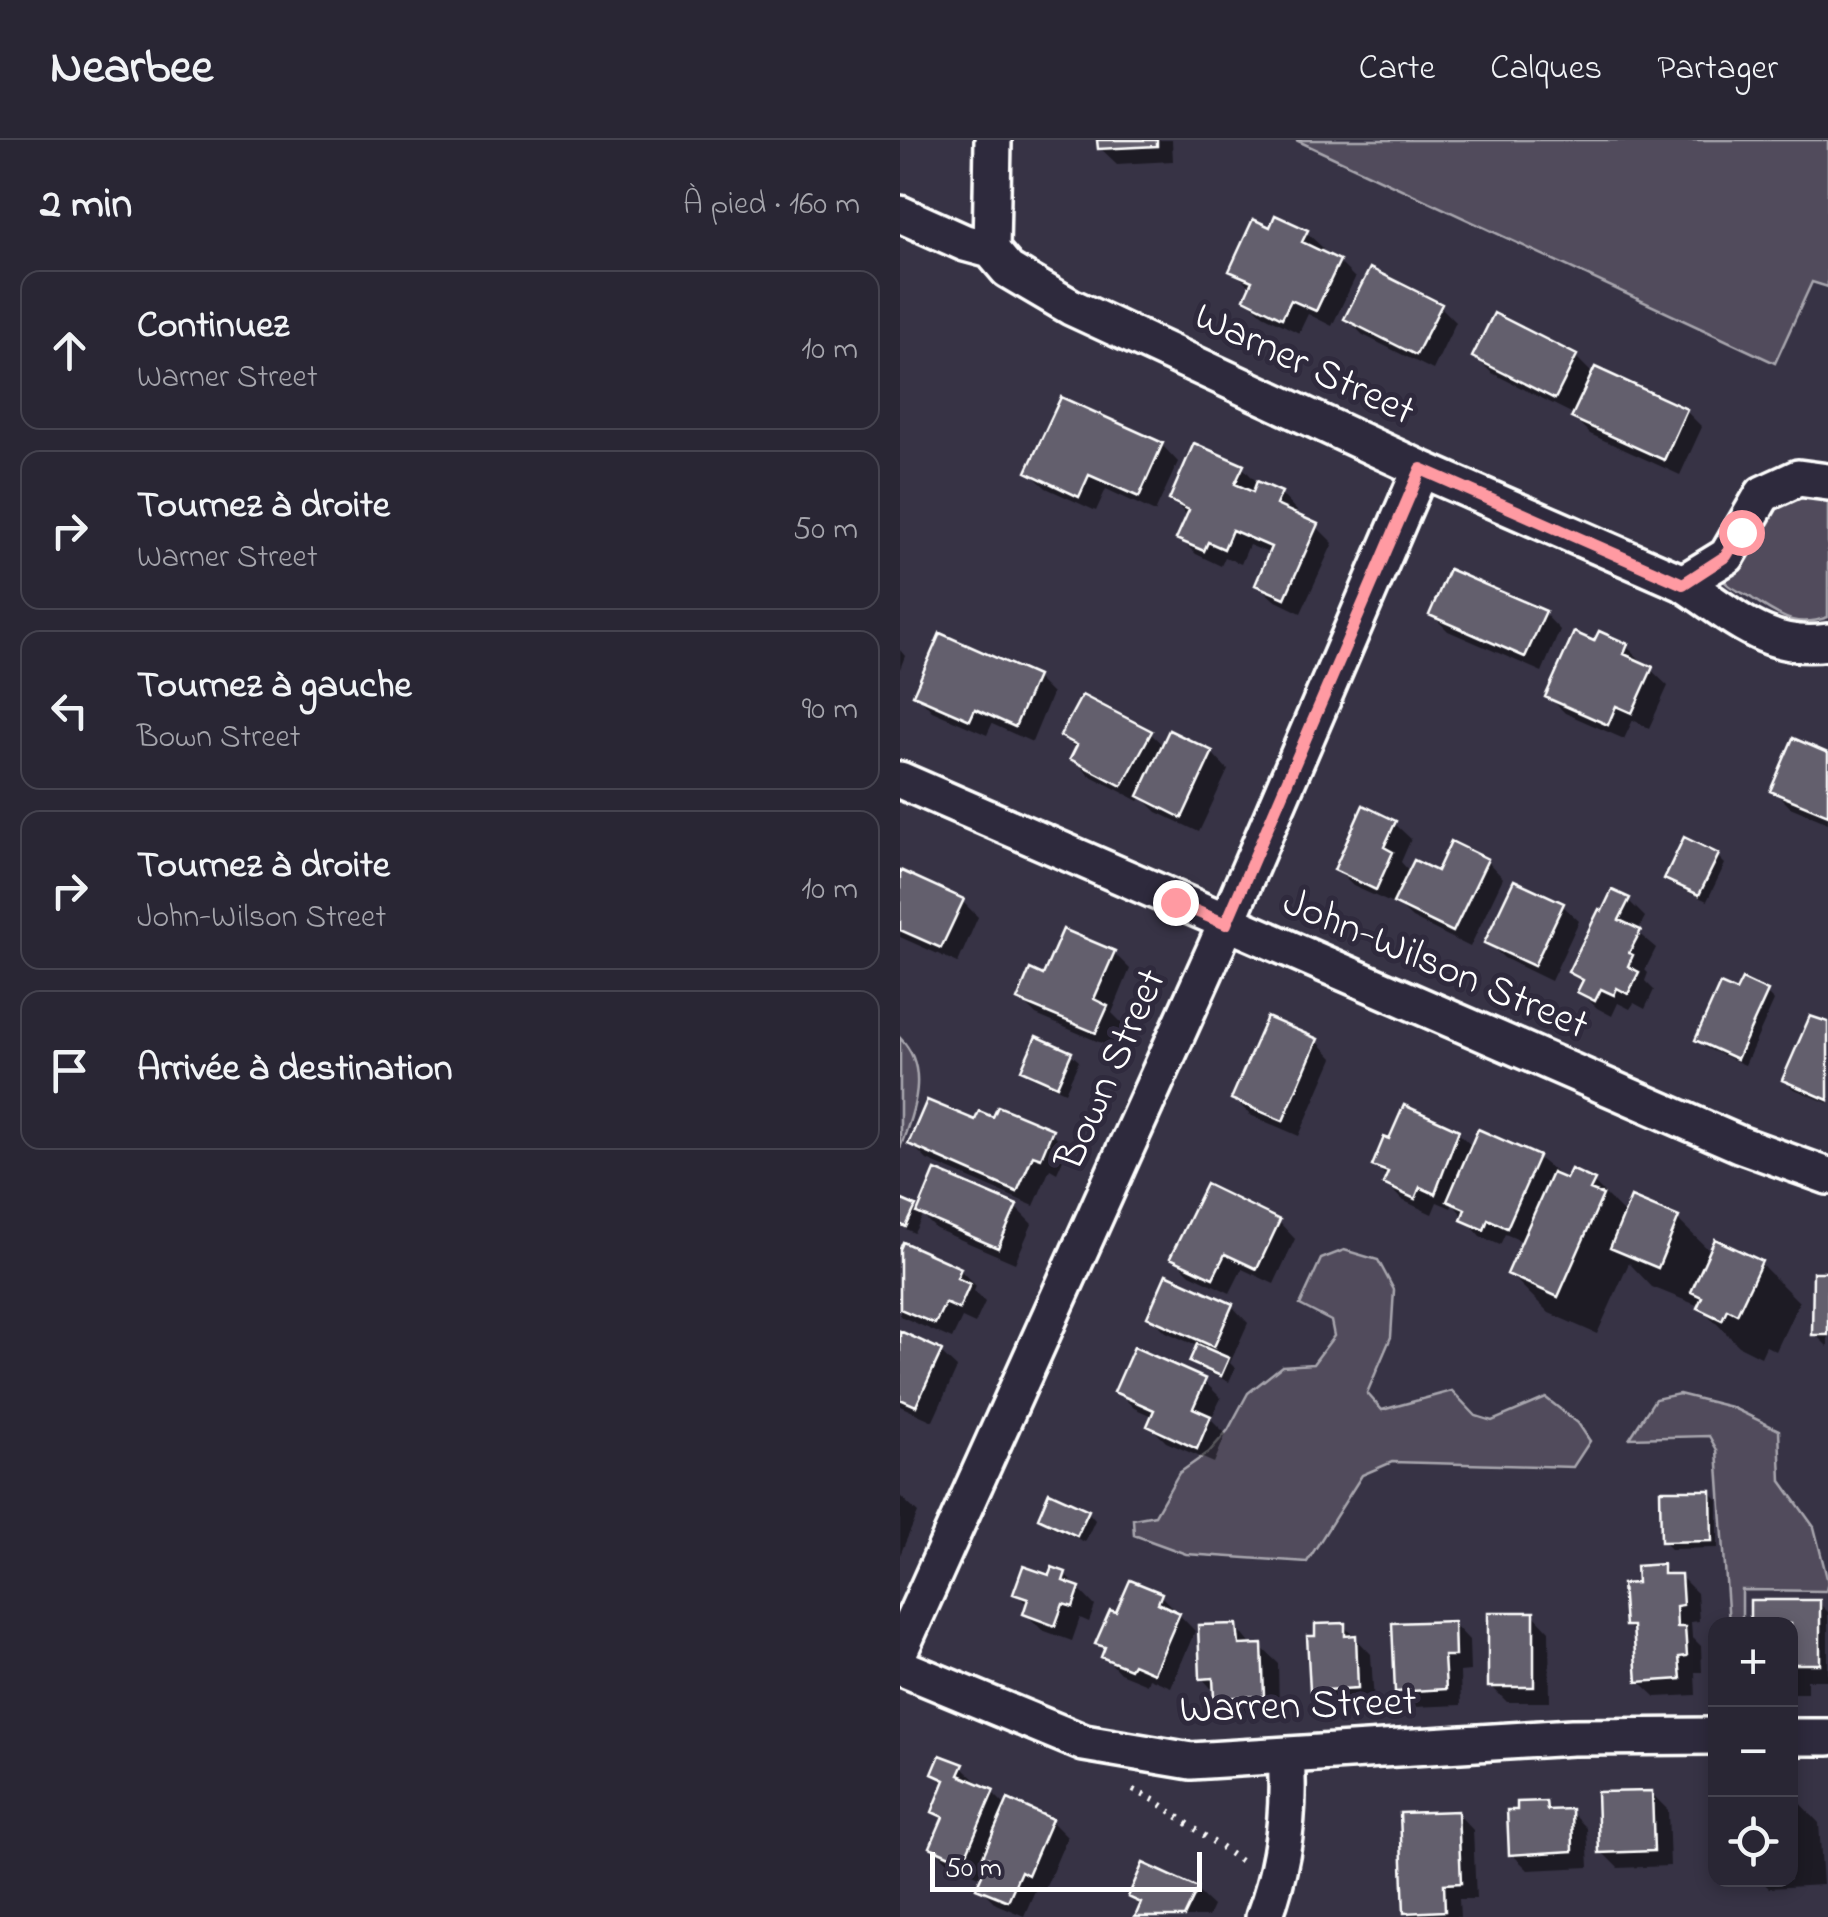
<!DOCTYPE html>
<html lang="fr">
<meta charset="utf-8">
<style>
:root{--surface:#292634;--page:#312e3c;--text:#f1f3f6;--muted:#a5a5ac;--line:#45434f}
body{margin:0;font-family:"Indie Flower",sans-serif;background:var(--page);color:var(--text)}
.controls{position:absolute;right:30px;bottom:30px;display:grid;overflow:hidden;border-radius:20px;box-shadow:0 5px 15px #0003}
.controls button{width:90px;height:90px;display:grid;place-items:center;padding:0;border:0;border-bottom:2px solid var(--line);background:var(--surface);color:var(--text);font:50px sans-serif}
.scale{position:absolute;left:30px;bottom:25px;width:272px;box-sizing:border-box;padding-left:10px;border:5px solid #fff;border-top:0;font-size:28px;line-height:35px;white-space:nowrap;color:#fff;-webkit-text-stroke:8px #2f2a3d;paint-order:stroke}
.stop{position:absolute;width:30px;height:30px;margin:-22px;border:8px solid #ff9aa2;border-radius:50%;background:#fff}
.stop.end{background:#ff9aa2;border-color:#fff;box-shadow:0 2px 10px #0008}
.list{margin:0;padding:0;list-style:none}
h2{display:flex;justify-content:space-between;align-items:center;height:130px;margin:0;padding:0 40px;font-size:42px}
h2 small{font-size:32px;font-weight:400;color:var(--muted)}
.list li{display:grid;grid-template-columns:65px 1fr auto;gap:30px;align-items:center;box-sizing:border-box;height:160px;margin:0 20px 20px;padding:0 20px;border:2px solid var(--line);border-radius:20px}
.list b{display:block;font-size:38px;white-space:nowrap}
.list p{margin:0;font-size:32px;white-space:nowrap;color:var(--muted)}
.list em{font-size:32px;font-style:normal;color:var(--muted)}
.icon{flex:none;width:55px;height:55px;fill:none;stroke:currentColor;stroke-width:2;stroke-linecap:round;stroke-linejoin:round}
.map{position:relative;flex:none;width:928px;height:1777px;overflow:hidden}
header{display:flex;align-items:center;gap:60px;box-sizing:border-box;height:140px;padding:0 50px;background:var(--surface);border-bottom:2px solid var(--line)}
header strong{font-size:48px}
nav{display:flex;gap:55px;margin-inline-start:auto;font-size:35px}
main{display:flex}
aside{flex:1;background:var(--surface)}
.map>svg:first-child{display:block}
.green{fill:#514c5c;stroke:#a8a6ae;stroke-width:2.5}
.shadow{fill:#0007;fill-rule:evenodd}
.building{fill:#635f6d;stroke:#fff;stroke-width:2.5}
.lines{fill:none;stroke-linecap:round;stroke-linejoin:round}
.street-casing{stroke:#fff;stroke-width:42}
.path{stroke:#fff;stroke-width:6;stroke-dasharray:2.5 8;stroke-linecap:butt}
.street{stroke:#2f2a3d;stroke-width:35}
.route{stroke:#ff9aa2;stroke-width:12}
.labels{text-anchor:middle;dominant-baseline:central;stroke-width:10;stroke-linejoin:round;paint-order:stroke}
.street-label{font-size:42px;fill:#fff;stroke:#2f2a3d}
</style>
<header>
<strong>Nearbee</strong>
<nav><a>Carte</a><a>Calques</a><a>Partager</a></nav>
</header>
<main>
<aside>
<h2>2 min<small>À pied · 160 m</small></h2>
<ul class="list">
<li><svg class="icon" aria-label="ahead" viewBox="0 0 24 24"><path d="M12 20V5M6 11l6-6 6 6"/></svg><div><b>Continuez</b><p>Warner Street</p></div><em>10 m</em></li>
<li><svg class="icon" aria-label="right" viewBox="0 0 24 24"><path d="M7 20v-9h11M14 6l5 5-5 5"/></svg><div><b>Tournez à droite</b><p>Warner Street</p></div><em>50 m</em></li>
<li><svg class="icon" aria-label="left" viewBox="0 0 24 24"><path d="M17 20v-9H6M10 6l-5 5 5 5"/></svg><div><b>Tournez à gauche</b><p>Bown Street</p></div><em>90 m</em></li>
<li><svg class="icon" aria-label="right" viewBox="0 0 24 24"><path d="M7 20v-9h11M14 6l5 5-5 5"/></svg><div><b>Tournez à droite</b><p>John-Wilson Street</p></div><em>10 m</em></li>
<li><svg class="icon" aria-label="arrive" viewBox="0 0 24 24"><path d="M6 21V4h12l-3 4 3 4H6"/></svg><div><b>Arrivée à destination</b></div></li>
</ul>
</aside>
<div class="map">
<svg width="928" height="1777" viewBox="0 0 928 1777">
<rect width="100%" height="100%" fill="#373345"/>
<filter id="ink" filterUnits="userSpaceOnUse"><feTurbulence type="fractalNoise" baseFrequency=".01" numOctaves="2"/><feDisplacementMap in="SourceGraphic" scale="20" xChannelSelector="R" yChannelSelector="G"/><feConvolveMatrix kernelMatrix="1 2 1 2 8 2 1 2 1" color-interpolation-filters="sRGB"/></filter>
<g filter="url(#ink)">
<!-- green -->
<path class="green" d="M396,0H928V147L912,142L875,223Z
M905,355L928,361V477C895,489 880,476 853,459C843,452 834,451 825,442C830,432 841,428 846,418C862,384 864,362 905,355Z
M0,898C31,929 13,973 0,1008Z
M444,1110L478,1120L494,1150L491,1197L467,1253L482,1270L552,1251L576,1276L592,1281L646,1258L678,1283L690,1301L673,1327L492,1322L462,1335L407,1422L286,1414L234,1395L233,1379L255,1375L279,1333L309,1312L328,1290L348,1253L382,1226L413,1224L434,1196L431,1181L400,1165L421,1119Z
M779,1254L831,1267L879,1290L881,1341L914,1387L928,1442L926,1451L842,1450V1484H829L817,1310L809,1296L730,1298L755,1259Z"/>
<!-- shadow -->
<path class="shadow" d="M200,0H272L273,21L217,24L200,8Z
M406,92L423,108L420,113L439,122L455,138L432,186L408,174L399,193L363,175L346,159L352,148L332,130Z
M540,166L556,182L533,230L463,195L447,179Z
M575,217H676L694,235L786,271L802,287L780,335L690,294L674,278L675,275L592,233Z
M262,305L278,322L255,372L206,349L196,371L146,348L129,332Z
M342,327L358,343L381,354L397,371L395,376L416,386L433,403L401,473L374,460L357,444L371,414L349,405L341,424L325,417L321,426L296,414L279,398L289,377L272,360Z
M644,473L660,490L642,532L548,491L532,475Z
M696,505L727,507L768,546L749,588L733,580L724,599L665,573L648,556Z
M0,510L5,516L0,529Z
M136,538L152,554L132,602L92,584L87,595L32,571L16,554Z
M250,593L264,606L312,613L328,630L299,692L257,672L242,657L239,661L189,635L173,618L177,610L163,596Z
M895,601L928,615V683L890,667L873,650Z
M494,683L511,699L501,722L510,732L538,734L587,721L603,738L570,807L512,778L494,761L493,764L453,746L437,730Z
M817,716L825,724L807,761L775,746L767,738Z
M0,733L62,761L78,777L58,823L0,797Z
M728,760L745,777L737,792L756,808L745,830L748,833L745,841L754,850L745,869L734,863L730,869L718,863L712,876L697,868L680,852L684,845L671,832Z
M662,765L679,781L651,841L604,818L587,802Z
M214,813L230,829L212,873L223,884L213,908L136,875L120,859L144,839Z
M866,853L874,861L845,925L806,908L798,900Z
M911,880L928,887V963L892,948L885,940Z
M417,901L433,918L399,996L350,975L334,958Z
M171,914L179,921L165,952L132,937L124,930Z
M77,984L151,992L168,1008L157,1033L150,1029L134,1066L27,1020L11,1004Z
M557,992L573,1007L638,1018L668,1042H693L726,1075L777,1079L812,1113L860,1123L899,1162L876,1211L866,1206L861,1217L839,1206L799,1166L752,1147L729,1123L697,1194L649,1173L610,1134L624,1102L605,1094L600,1105L580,1096L553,1064L551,1068L537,1062L532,1074L502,1060L486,1044L488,1038L475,1025Z
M0,1062L20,1073L116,1068L132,1084L115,1123L36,1089L23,1076L14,1093L0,1086Z
M379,1082L395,1099L374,1144L342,1129L330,1153L290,1134L273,1117Z
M0,1115L60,1130L76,1146L74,1151L85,1162L75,1184L62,1178L52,1199L0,1176Z
M916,1135H928V1207L915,1194Z
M332,1166L348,1183L330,1223L335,1228L329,1242L300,1229L292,1221L299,1207L266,1192L250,1176Z
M0,1194L40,1212L57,1228L33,1281L0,1266Z
M304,1241L321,1258L311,1279L326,1294L314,1323L266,1302L250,1286L254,1277L234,1268L217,1251Z
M810,1352L818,1360V1408L771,1409L763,1401Z
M0,1356L18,1373L0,1415Z
M188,1372L195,1380L185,1402L148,1385L141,1377Z
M762,1427L772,1437L780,1436L797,1453L799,1481L791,1482L792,1497L801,1506L802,1532H795L796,1555L756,1557L739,1541L736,1494L727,1485L740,1445Z
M165,1435L195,1466L189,1482L180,1478L172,1501L142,1490L126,1474L128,1466L116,1453Z
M260,1455L295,1491L271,1547L249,1538L247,1544L220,1533L204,1516L206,1511L198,1503L217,1476Z
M852,1463H919L928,1472V1540H907V1553H891V1484H852Z
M633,1474L649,1491L650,1562H607L591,1546Z
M553,1483L569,1500L570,1531L560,1532L561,1565L514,1567L498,1550Z
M336,1486L353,1507H361L378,1523L379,1571L333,1573L302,1538Z
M444,1486L471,1514L474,1564L429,1566L412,1550Z
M62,1627L79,1643L78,1646L92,1652L107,1667L151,1681L167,1697L145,1749L137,1746L124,1776L96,1764L79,1747L84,1738L49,1723L33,1707L44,1681L35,1672L46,1645L35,1634ZM88,1717L97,1726L93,1735L83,1730Z
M751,1653L768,1670L770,1726L718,1728L702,1712Z
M891,1654L919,1683L923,1745L869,1748L860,1740H891Z
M645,1664L654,1672H671L687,1688L689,1727L628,1730L611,1713Z
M557,1673L573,1690L576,1759H559L560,1777H512L507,1772Z
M296,1750L313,1766L308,1777H238L242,1768L231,1757Z"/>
<!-- building -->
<path class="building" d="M197,0H257V6L198,9Z
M375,75L408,90L402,102L440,120L416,171L391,160L382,178L344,159L352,141L329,131L353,79L370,87Z
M470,128L542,164L516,215L444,179Z
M594,173L677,215L655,259L572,217Z
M695,227L787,269L764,320L671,278Z
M161,257L263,303L239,357L189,335L179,357L126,332Z
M294,303L344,325L335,344L353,352L357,341L382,352L376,365L418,384L385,458L355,445L371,407L332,390L324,409L308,402L304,411L276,399L289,370L269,360Z
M549,429L646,471L625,517L529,475Z
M699,491L728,504L724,514L753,527L732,573L716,566L708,585L645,557L674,492L694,501Z
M40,493L137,536L115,587L75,569L70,580L13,555Z
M182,555L252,591L222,646L170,619L177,605L160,596Z
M269,590L313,611L282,678L238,656Z
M893,598L928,613V675L870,651Z
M463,665L496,681L484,707L493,712L476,750L434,730Z
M784,697L819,714L799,755L764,739Z
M551,701L588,719L553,792L493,763L514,720L537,731Z
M0,730L64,759L41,808L0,790Z
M614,740L664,763L634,826L584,803Z
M712,750L730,758L719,780L741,790L729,813L733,815L728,826L739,832L728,854L717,848L714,855L701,849L695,861L677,852L683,840L668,832L699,769L702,771Z
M163,789L215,811L194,859L208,866L196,893L117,860L130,829L143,835Z
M842,839L868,851L837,919L795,900L820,844L836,851Z
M910,876L928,882V960L882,940Z
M367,877L418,899L383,981L331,959Z
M136,896L172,912L157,946L121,930Z
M27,960L75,980L79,971L93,977L98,966L153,989L141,1018L133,1015L117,1052L8,1004Z
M504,965L559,990L535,1054L520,1047L515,1059L483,1044L488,1032L472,1026L484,997L489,999Z
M578,989L639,1016L607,1088L588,1079L584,1090L561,1080L565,1069L547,1061Z
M671,1029L695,1040L690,1050L703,1055L658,1157L607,1134L652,1033L666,1039Z
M35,1030L117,1065L98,1108L17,1073Z
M306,1044L380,1080L357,1129L325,1114L313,1138L270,1118Z
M731,1057L779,1077L758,1128L710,1108Z
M0,1059L16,1066L6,1087L0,1084Z
M815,1099L862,1121L837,1174L827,1169L822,1180L797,1168L802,1157L791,1152Z
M3,1102L61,1128L57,1138L70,1144L59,1169L45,1163L35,1184L0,1169V1109Z
M913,1132H928V1195H912Z
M266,1134L333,1164L314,1207L247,1177Z
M0,1191L42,1210L16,1266L0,1259Z
M297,1204L329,1218L321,1236L289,1222Z
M234,1207L306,1239L293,1268L311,1276L297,1309L247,1286L254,1270L214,1252Z
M760,1350H811L812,1401L761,1402Z
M149,1352L189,1370L177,1396L138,1378Z
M763,1424V1434H781L783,1465L776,1466L777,1487H785L787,1516L779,1517L781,1539L737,1542L733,1486H725L722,1444L737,1443L736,1426Z
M123,1426L149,1435L152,1427L166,1432L163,1441L180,1447L173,1467L163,1464L155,1486L123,1474L128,1459L113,1454Z
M230,1440L262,1453L258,1463L280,1473L254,1533L233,1524L230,1529L201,1517L205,1507L195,1504L210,1470L216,1472Z
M850,1460H920V1524H892L891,1537V1484H850Z
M588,1472H634V1547H588Z
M554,1481L555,1516H544L546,1549L495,1552L492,1483Z
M445,1483V1496L456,1495L458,1548L410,1551L407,1496H415V1484Z
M337,1484L339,1505L362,1504L364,1556L314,1558L313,1538L300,1539L298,1485Z
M40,1615L64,1624L59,1635L94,1650L63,1722L30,1707L43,1677L32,1672L45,1640L32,1634Z
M752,1651L754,1711L699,1713L697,1652Z
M108,1659L152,1679L128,1735L121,1731L108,1761L76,1748L85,1728L91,1731L96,1721L83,1716Z
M646,1661L647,1670L672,1669L673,1711L609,1715L607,1670H617V1662Z
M558,1671L561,1743L544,1744L545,1771L504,1773L500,1673Z
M243,1723L298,1748L284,1777H235L241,1763L228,1757Z"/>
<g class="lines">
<defs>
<path id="street" d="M0,74L65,103L91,110L108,130L171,167L521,329L783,443
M91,110L93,0
M928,342L898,338L863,354L827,416L783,443C831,474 868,512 928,502
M0,640L839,1004L928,1036
M0,1510L317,805L521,329
M0,1527L184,1603L291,1621L672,1597L816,1596
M891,1597H928
M364,1777C383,1726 390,1670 386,1616"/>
</defs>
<!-- street casing -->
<use href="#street" class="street-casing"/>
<!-- path -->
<path class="path" d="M233,1650L256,1661L343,1723"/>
<!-- street -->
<use href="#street" class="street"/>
</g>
</g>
<g class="lines" filter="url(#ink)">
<!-- route -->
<path class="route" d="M275,762L326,784L521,329L783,444L826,416L841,392"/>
</g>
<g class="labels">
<!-- street labels -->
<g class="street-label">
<text transform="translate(404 225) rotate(25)">Warner Street</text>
<text transform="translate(535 825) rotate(23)">John-Wilson Street</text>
<text transform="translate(212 930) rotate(-66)">Bown Street</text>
<text transform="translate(398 1567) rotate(-2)">Warren Street</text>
</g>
</g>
</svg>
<div class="controls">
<button>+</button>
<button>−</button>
<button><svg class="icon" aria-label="locate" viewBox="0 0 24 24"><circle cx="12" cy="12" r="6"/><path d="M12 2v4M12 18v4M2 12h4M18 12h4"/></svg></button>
</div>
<div class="scale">50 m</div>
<div class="stop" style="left:841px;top:392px"></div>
<div class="stop end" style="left:275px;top:762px"></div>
</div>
</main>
